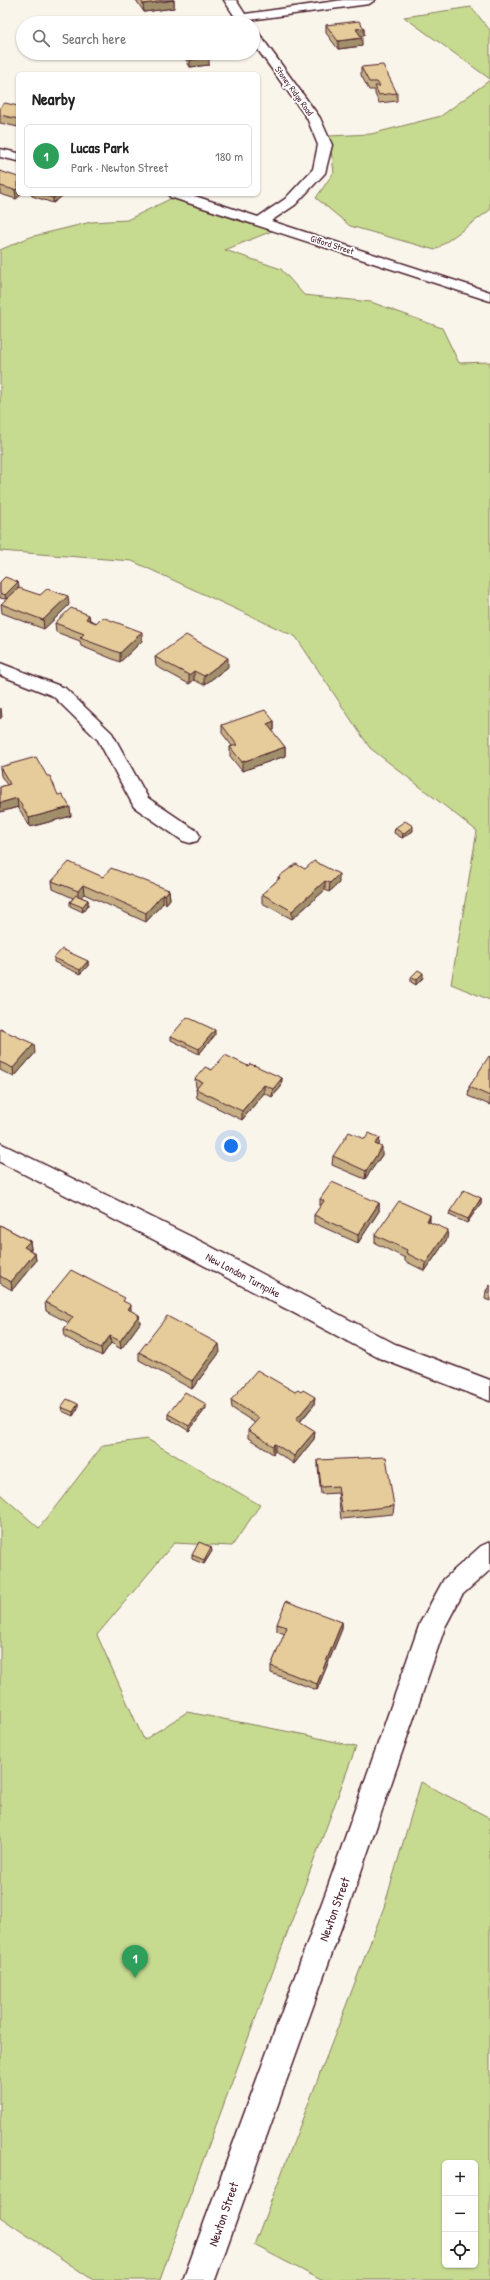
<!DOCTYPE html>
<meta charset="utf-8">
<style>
:root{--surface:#fff;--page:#f2f2f2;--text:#222;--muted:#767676;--line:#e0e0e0;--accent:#0b8043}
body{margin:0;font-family:"Patrick Hand",sans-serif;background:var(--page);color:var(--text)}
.controls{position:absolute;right:12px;bottom:12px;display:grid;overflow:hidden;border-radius:6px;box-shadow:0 1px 3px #0004}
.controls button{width:36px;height:36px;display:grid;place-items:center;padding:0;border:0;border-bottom:1px solid var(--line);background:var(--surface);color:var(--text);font:20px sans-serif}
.you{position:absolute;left:231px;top:1146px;width:14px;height:14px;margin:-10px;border:3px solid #fff;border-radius:50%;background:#1a73e8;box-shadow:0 0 0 6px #1a73e833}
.badge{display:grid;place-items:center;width:26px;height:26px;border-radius:50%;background:var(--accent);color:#fff;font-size:13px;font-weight:700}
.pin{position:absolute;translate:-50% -33px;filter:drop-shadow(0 1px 2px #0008)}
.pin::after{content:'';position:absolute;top:21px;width:14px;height:12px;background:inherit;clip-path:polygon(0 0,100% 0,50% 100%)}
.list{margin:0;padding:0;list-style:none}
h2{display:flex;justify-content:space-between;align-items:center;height:52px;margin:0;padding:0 16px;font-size:17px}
h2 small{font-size:13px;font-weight:400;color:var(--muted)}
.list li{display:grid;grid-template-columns:26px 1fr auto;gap:12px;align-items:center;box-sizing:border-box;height:64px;margin:0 8px 8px;padding:0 8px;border:1px solid var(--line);border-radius:6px}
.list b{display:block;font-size:15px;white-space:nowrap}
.list p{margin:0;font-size:13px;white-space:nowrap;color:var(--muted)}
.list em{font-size:13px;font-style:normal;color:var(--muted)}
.icon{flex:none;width:22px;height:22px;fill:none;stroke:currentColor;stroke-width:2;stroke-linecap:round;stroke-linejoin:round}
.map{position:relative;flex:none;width:490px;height:2280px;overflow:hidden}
.search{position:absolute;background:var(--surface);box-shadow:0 1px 3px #0004;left:16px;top:16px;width:244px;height:44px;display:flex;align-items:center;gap:10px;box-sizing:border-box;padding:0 14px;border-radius:22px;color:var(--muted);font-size:15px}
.panel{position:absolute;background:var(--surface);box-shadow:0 1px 3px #0004;left:16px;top:72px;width:244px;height:124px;border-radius:6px}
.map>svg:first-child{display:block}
.green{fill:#c6db90;stroke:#887d5e;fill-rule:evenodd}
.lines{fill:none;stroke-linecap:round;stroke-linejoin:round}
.street-casing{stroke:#4a1f2b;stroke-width:3}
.secondary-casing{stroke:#4a1f2b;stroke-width:3}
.street{fill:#fff;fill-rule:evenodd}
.secondary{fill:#fff;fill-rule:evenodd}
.wall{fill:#c6af85;stroke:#4a1f2b}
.shaded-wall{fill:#a18f6c;stroke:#4a1f2b}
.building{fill:#e6cc9b;stroke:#4a1f2b}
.labels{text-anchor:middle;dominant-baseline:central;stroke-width:3.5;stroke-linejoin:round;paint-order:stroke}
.far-street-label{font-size:9px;fill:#4a1f2b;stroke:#fff}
.street-label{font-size:11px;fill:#4a1f2b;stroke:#fff}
.near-street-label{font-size:13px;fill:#4a1f2b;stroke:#fff}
</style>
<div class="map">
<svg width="490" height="2280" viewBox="0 0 490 2280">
<rect width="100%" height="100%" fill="#faf5eb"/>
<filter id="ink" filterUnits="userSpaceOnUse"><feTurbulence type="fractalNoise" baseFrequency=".025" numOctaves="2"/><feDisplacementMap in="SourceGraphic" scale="8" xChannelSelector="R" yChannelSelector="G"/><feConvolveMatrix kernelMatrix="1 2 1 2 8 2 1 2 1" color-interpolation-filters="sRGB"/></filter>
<g filter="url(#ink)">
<!-- green -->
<path class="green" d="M471,7L490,30V79L404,17Z
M490,80V210L435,250L350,226L316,198L334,172L329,136L371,134L441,116Z
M172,198L272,231L225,250L281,269L304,295L371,302L442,328L459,363L490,362V1000L451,984L477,831L370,748L296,637L132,561L0,551V250L30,237L91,222L127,220Z
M147,1439L260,1505L232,1546L174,1543L97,1635L144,1740L187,1712L306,1735L356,1747L185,2209L160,2280H93L0,2217V1494L39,1528L103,1445Z
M421,1782L490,1818V2280H321L254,2245L384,1907ZM445,2163H475V2265H445Z"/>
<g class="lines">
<defs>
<path id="street" d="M224,0H236L245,14L343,0H375L369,4L249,20L251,23H239Z
M253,30L257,31L320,118L332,145L325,173L295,205L271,221L490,292V301L170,197L168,194H189L258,217L285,199L313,169L318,145L307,118L253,43Z
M0,149L18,153V161L0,157Z
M0,663L65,688L112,733L148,798L197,831L200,836L197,841L190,843L183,841L134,807L98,740L53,696L0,675Z
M490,1542V1570L462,1595L445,1627L355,1889L215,2280H183L327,1889L420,1623L444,1579L481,1546Z"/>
<path id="secondary" d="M0,1143L202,1242L395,1344L490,1380V1401L379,1358L186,1256L0,1162Z"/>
</defs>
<!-- street casing -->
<use href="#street" class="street-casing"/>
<!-- secondary casing -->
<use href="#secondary" class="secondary-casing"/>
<!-- street -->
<use href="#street" class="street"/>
<!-- secondary -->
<use href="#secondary" class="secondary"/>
</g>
<!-- wall -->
<path class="wall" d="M136,0H174V8L144,12Z
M326,25L364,28V36H361L362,46L338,49L326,33Z
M178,53H207L209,65L190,67L185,58H181Z
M361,67L397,93V101L379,103L375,94V90H369L361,75Z
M18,106V127L0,123V107Z
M0,171L18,194H22L16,199L0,194Z
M31,194H65L53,203L32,196Z
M0,582L19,587L6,599L0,598Z
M40,595L69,605L44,629L2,613L1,604Z
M89,615L90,620L142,641L120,662L81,646L80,641L56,632L55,623Z
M155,657L228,667L204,685L194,680L189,684L156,666Z
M274,721V730L272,731L285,747V756L242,771L230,756V747L232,746L222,733V725Z
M0,767L58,795L71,816L30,827L18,807L0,812V787L7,785L1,776Z
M395,828L413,831L402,838L394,833Z
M305,869L339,883L329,892L325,890L292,919L262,903V894L278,880V877Z
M103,877L169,890L170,899L166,904L163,903L146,922L84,894L81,897L88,900V905L83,912L70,906V902L73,898L53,889L52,881Z
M54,958L88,961V966L80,974L54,962Z
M411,977L423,978L416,985L411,982Z
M0,1029L35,1053L14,1077L0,1070Z
M215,1035L199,1054L171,1040V1036Z
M490,1057V1105L468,1096L469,1087Z
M248,1066L282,1078L281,1087L272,1097L264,1093L242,1120L197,1098L196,1089L197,1088L196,1087L195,1079L212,1070Z
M379,1145L382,1155L365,1179L332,1165L333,1156Z
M481,1198V1203L467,1223L449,1215L450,1211Z
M320,1199L379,1203V1211L358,1243L314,1223V1215L320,1207Z
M430,1215V1222L447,1239L425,1271L405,1261V1258L375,1243V1235Z
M0,1225L30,1241L31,1249L30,1250L35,1253L36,1261L12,1290L0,1283Z
M490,1285V1301L485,1299L486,1291Z
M45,1302H125L131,1311L139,1315L140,1323L121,1349L111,1343L102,1356L65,1337L64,1329L69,1323L46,1311Z
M139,1352H220L192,1389L139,1360Z
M295,1392L314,1405L300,1422L315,1431L314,1439L294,1464L275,1451L273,1454L248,1438V1430L255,1423L232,1408L231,1400Z
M61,1407L78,1408L73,1416L62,1411Z
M206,1408L189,1431L168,1418V1414Z
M318,1460L394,1506L393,1514L341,1519L338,1493L321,1494L318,1468Z
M212,1551L204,1564L192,1559V1555Z
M342,1622V1629L317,1690L271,1673V1666L285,1634L277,1631V1624Z"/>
<!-- shaded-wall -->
<path class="shaded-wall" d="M174,0V8L144,12L143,4Z
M364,28V36L355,37L356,29Z
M362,38V46L338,49V41Z
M180,53H185V58H181Z
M209,57V65L190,67V60Z
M18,188V194H22L16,199L15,190Z
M59,194H65L53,203V198Z
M18,582L19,587L6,599L5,595Z
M68,596L69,605L44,629L43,620Z
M89,615L90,624L86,619Z
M142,632V641L120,662V653Z
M228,658V667L204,685V676Z
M194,671V680L189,684V675Z
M1,708L2,717L0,719V709Z
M274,721V730L266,732L267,724Z
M285,747V756L242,771V762Z
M17,798L18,807L0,812V803Z
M70,807L71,816L30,827L29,818Z
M413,826V831L402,838L403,834Z
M339,874V883L329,892L330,883Z
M325,881V890L292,919V911Z
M83,885L84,894L78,900V891Z
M169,890L170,899L166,904L165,895Z
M163,894V903L146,922V913Z
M88,900V905L83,912L82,907Z
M88,961V966L80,974V970Z
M423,973V978L416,985V980Z
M215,1030V1035L199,1054V1049Z
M34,1044L35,1053L14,1077L13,1068Z
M282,1078L281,1087L272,1097L273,1089Z
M264,1085V1093L242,1120V1111Z
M380,1138L379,1146L375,1144Z
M382,1147V1155L365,1179L366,1171Z
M481,1198V1203L467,1223L468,1219Z
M379,1203V1211L358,1243V1235Z
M430,1215L429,1223L427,1221Z
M448,1230L447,1239L425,1271L426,1263Z
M30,1241L31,1249L25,1256L24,1247Z
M35,1253L36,1261L12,1290L11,1282Z
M131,1305V1313L128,1309Z
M139,1315L140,1323L121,1349L120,1341Z
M110,1336L111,1343L102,1356L101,1348Z
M219,1344L220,1352L192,1389V1381Z
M315,1397L314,1405L295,1427L296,1419Z
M78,1404V1408L73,1416V1412Z
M206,1404V1408L189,1431V1426Z
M315,1431L314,1439L294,1464V1456Z
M275,1444V1451L273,1454V1446Z
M211,1547L212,1551L204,1564V1560Z
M342,1622V1629L317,1690V1684Z"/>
<!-- building -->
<path class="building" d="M141,0H174L143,4Z
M359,21L364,28L356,29L362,38L338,41L326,25Z
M187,53H207L209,57L190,60Z
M383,65L397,93L379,95L375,86H380L377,82H369L361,67Z
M5,103L18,106V119L0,115V107Z
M0,171L18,177V188L15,190L0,186Z
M39,194H59L53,198Z
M5,577L18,582L5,595L0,593V582Z
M19,588L40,595L47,589L68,596L43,620L1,604Z
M71,608L89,615L86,619L96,623L102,617L142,632L120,653L80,638L84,634L55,623Z
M186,635L228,658L204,676L194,671L189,675L155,657Z
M265,710L274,721L267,724L285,747L242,762L230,747L237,745L222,725Z
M36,757L47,776H50L58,795L62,794L70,807L29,818L17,798L0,803V787L10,784L0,767Z
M405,821L413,826L403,834L395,828Z
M314,861L339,874L330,883L325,881L292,911L262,894L280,878L278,877L296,864L305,869Z
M69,862L103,877L111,868L169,890L165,895L163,894L146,913L83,885L78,891L52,881Z
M76,895L88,900L82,907L70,902Z
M62,949L88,961L80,970L54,958Z
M418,970L423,973L416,980L411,977Z
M187,1017L215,1030L199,1049L171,1036Z
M0,1029L34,1044L13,1068L0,1062Z
M225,1055L248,1066L250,1064L256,1066L282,1078L273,1089L264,1085L242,1111L196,1089L202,1082L195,1079L205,1067L212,1070Z
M489,1056L490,1057V1096L469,1087Z
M349,1132L365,1139L369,1133L380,1138L375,1144L382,1147L366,1171L333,1156Z
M332,1182L379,1203L358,1235L314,1215L324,1201L320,1199Z
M464,1190L481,1198L468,1219L450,1211Z
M399,1201L430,1215L427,1221L448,1230L426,1263L406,1253L407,1250L375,1235Z
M0,1225L30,1241L24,1247L35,1253L11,1282L0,1276Z
M71,1270L125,1298L123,1301L131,1305L128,1309L139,1315L120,1341L110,1336L101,1348L64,1329L73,1317L45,1302Z
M490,1285V1293L486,1291Z
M167,1316L219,1344L192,1381L139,1352Z
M257,1370L295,1392L298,1390L301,1392L303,1390L315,1397L296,1419L315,1431L294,1456L275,1444L273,1446L248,1430L259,1418L231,1400Z
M185,1392L206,1404L189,1426L168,1414Z
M67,1399L78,1404L73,1412L61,1407Z
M386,1457L394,1506L342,1512L338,1486L321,1487L318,1460Z
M199,1542L211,1547L204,1560L192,1555Z
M286,1601L342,1622L317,1684L271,1666L287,1627L277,1624Z"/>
</g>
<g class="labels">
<!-- far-street labels -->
<g class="far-street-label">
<text transform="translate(294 91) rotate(54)">Stoney Ridge Road</text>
<text transform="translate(332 245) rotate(18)">Gifford Street</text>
</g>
<!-- street labels -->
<g class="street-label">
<text transform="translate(243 1275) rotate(28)">New London Turnpike</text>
</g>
<!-- near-street labels -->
<g class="near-street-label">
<text transform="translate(334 1909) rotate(-70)">Newton Street</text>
<text transform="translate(223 2214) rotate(-71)">Newton Street</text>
</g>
</g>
</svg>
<div class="controls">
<button>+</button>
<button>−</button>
<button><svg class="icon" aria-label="locate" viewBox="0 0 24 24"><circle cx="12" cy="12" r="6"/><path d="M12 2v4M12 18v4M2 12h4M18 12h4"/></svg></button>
</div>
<div class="you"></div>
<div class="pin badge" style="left:135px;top:1978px;background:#2e9e5b">1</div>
<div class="search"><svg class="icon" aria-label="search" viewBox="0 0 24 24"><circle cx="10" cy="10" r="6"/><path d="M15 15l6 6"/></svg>Search here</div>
<section class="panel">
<h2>Nearby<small></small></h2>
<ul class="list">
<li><span class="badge" style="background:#2e9e5b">1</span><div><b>Lucas Park</b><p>Park · Newton Street</p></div><em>180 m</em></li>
</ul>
</section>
</div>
